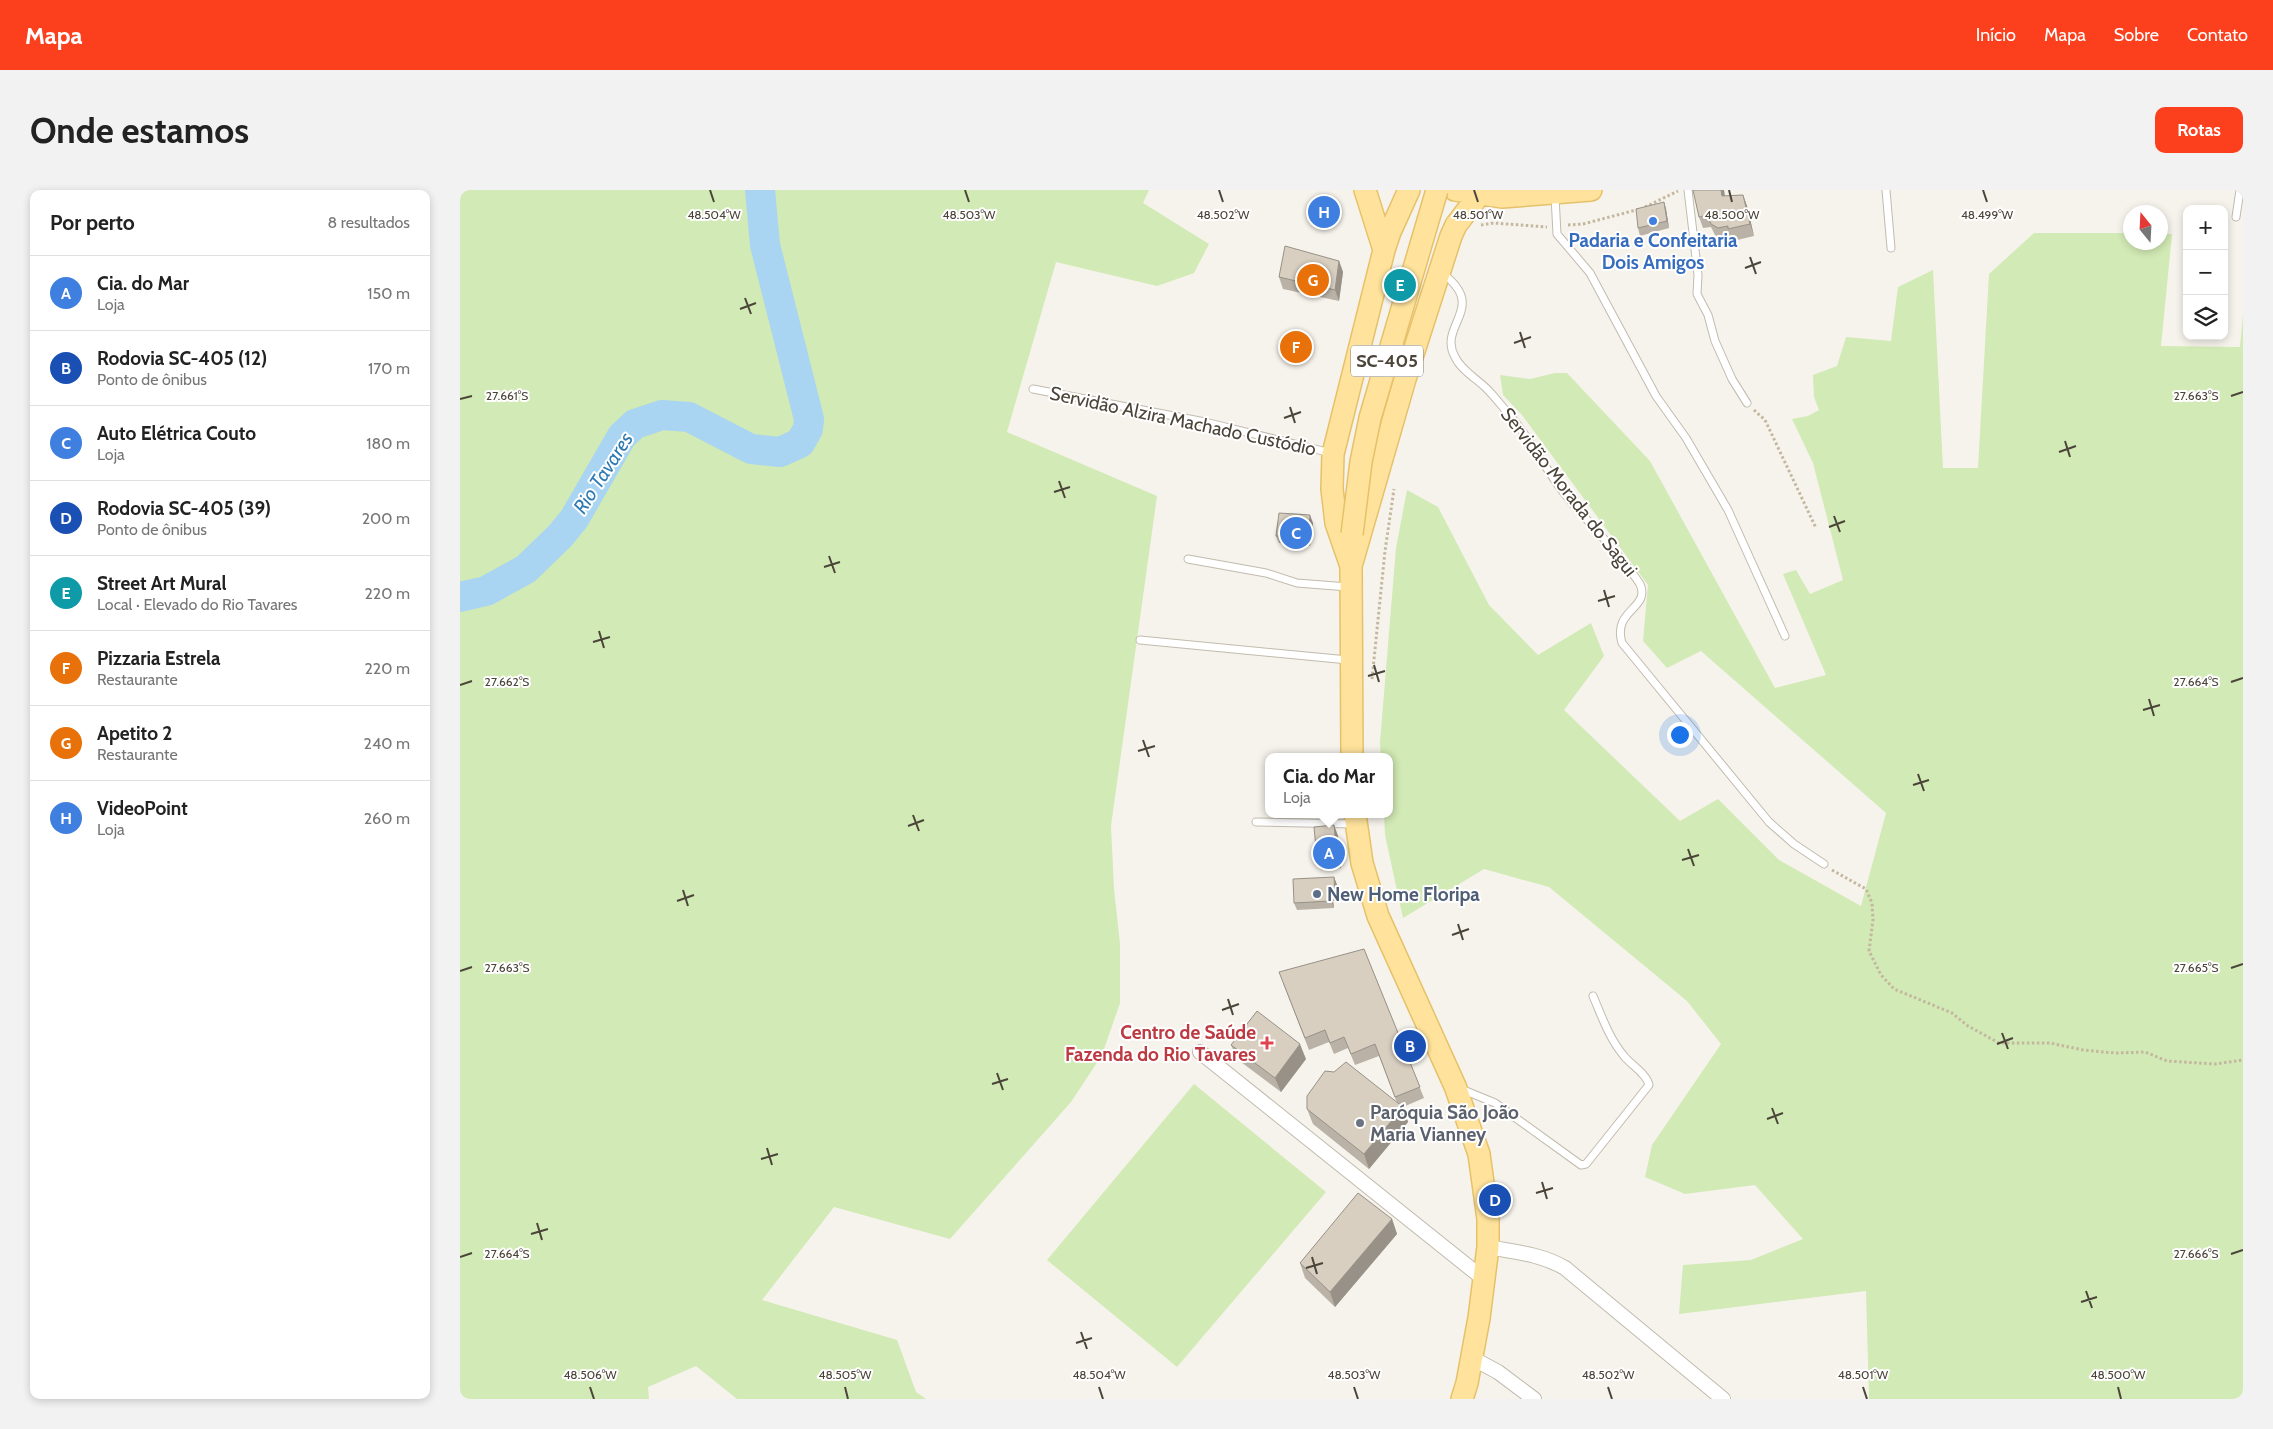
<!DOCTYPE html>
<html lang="pt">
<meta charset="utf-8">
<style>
:root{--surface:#fff;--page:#f2f2f2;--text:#222;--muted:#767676;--line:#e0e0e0;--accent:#fc3f1d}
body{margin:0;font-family:Cabin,sans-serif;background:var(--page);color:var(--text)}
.controls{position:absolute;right:15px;top:15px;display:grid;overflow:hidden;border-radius:10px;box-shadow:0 2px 8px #0003}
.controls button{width:45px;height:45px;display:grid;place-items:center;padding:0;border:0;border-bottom:1px solid var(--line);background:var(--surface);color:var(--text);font:25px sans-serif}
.compass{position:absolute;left:1663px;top:15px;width:45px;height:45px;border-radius:50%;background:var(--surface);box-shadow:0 2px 8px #0003;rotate:342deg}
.you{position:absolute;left:1219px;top:544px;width:18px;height:18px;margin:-12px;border:4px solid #fff;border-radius:50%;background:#1a73e8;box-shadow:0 0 0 8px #1a73e833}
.badge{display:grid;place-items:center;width:32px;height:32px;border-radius:50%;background:var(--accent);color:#fff;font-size:16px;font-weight:700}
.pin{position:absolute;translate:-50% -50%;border:2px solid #fff;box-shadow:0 1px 5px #0006}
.popup{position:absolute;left:805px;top:563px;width:128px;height:65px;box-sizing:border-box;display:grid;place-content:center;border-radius:10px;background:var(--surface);filter:drop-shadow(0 1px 4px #0005);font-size:16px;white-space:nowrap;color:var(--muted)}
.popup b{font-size:19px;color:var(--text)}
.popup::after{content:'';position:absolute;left:50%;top:100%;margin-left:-10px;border:10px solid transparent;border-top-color:var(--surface)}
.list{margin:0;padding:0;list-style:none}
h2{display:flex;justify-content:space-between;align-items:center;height:65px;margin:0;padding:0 20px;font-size:21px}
h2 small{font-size:16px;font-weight:400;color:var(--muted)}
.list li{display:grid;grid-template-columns:32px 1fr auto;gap:15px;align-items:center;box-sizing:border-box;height:75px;padding:0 20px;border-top:1px solid var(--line)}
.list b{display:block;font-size:19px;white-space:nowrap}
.list p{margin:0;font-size:16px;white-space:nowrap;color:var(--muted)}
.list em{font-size:16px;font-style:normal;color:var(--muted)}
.icon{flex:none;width:28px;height:28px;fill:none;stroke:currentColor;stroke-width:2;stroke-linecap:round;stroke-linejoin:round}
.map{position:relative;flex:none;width:1783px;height:1209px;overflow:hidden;border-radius:10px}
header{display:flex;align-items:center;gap:30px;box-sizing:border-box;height:70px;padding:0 25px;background:var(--accent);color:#fff}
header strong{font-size:24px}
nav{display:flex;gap:28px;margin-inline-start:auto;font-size:18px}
.intro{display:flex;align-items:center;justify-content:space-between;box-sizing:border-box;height:120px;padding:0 30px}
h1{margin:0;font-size:35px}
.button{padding:12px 22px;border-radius:10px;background:var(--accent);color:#fff;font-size:18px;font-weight:700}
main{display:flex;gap:30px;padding:0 30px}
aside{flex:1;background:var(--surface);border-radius:10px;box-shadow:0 2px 8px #0003}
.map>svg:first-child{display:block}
.green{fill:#d2eab5}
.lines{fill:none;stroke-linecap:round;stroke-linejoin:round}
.river{stroke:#a9d4f2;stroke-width:30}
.lane-casing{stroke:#c2bbae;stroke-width:9}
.street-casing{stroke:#c2bbae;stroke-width:16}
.primary-casing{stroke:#e6c16a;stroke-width:24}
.path{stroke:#c4b79f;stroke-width:3;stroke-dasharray:2.5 2.5;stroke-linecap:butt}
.lane{stroke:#fff;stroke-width:7}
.street{stroke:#fff;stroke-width:14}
.primary{stroke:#ffe39c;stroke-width:21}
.primary-bridge-casing{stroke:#e6c16a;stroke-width:24;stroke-linecap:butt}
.primary-bridge{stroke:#ffe39c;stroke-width:21}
.wall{fill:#bab2a6}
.shaded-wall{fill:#979187}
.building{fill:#d8cfc1;stroke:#979187}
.ticks{fill:none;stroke:#4b4439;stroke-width:2}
.shop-dot{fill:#3f7fe0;stroke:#fff;stroke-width:2}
.service-dot{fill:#5c6f8a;stroke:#fff;stroke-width:2}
.health-dot{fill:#e0444e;stroke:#fff;stroke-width:2}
.worship-dot{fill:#6b7280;stroke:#fff;stroke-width:2}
.labels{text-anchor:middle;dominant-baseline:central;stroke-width:4;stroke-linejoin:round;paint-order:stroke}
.shield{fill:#fff;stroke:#817c74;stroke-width:1}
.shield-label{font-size:18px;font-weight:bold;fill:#4b4439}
.shop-label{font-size:19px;font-weight:bold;fill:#366cbe;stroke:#fff}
.street-label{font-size:19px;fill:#4b4439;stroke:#fff}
.service-label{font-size:19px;font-weight:bold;fill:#4e5e75;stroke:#fff;text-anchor:start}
.health-label{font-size:19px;font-weight:bold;fill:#be3a42;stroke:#fff;text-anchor:end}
.worship-label{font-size:19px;font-weight:bold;fill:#5b616d;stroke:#fff;text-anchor:start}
.water-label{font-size:20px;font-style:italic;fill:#2e7ab2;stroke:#fff}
.ticks-label{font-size:12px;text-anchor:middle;fill:#4b4439;stroke:#fff;stroke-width:4;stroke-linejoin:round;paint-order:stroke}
</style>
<header>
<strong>Mapa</strong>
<nav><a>Início</a><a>Mapa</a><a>Sobre</a><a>Contato</a></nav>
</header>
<div class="intro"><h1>Onde estamos</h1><a class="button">Rotas</a></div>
<main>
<aside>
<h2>Por perto<small>8 resultados</small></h2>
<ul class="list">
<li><span class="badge" style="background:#3f7fe0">A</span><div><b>Cia. do Mar</b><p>Loja</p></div><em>150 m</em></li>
<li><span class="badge" style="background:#1a4fb4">B</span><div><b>Rodovia SC-405 (12)</b><p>Ponto de ônibus</p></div><em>170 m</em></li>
<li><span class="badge" style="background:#3f7fe0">C</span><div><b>Auto Elétrica Couto</b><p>Loja</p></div><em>180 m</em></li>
<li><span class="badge" style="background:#1a4fb4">D</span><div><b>Rodovia SC-405 (39)</b><p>Ponto de ônibus</p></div><em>200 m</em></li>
<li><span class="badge" style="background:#0f9aa8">E</span><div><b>Street Art Mural</b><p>Local · Elevado do Rio Tavares</p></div><em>220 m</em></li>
<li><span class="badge" style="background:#e8710a">F</span><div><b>Pizzaria Estrela</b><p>Restaurante</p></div><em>220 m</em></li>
<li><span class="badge" style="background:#e8710a">G</span><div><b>Apetito 2</b><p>Restaurante</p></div><em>240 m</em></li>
<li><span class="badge" style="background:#3f7fe0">H</span><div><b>VideoPoint</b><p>Loja</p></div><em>260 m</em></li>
</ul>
</aside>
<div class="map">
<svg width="1783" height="1209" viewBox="0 0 1783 1209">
<rect width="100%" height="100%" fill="#f6f3ec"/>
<!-- green -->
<path class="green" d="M0,0H689L683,13L749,54L734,83L697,96L596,72L547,242L697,306L651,636L654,699L660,754V813L642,865L611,912L490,1049L374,1017L302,1110L437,1150L456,1202L466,1209H277L236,1176L188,1197L189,1209H0Z
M1574,43H1670V52H1700L1701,44H1712L1701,156L1780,157L1783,124V1209H1409L1406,1101L1219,1124L1223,1075L1291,1070L1343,1049L1295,995L1225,1004L1185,987L1192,955L1261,854L1227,811L1089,697L1024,679L943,728L925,645L924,624H929V567H921L920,552L936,358L947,300L978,317L1029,415L1078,465L1131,433L1144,466L1104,520L1220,631L1258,609L1319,670L1401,716L1426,623L1241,461L1207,478L1183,451L1188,395L1062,225L1043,205L1040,185L1070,189L1095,183H1107L1190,271L1315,498L1366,485L1323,384L1336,380L1350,404L1383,390L1353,273L1332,229L1348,226L1359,220L1354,207L1353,185L1377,176L1386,147L1431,151L1438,97L1473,80L1483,278H1518L1529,84Z
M734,894L866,1002L717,1177L587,1070Z"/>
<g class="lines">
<!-- river -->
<path class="river" d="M0,407L26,401L66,379L100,346L114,329L162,246L175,234L202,225L229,227L291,259L320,262L340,253L348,239L349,229L305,55L300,0"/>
<defs>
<path id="lane" d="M1228,0L1238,85L1237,104L1248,125L1255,151L1272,189L1287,213
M1426,0L1431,58
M1095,6L1097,44L1130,83L1196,206L1226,248L1268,320L1325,446
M1776,27L1780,0
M982,83C1029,118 977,135 995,167C1001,180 1017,189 1027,199C1036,208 1044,219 1052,228C1072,251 1085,279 1104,303C1129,334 1158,361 1180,394C1191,419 1152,419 1162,453L1309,632L1334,654L1364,674
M573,199L745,232L871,263
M728,369L806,383L837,393L888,397
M680,450L888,470
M796,632L893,634
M1001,899L1035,913L1121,975L1126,974L1189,895C1187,884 1171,875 1164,866C1149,848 1142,827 1133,806"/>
<path id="street" d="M740,862L1025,1090
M1028,1057C1055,1062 1081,1064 1105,1078L1263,1209
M1012,1168L1038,1182L1074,1209"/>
<path id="primary" d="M905,0L924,60
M995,0L1042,7L1131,0
M891,376L876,333L872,299L873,264L924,60L930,42L949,0
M892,567L891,376L945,189L991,46L996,35L1019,5
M895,624L902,673L918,726L995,896L1019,964L1028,1029V1057L1019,1128L1007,1193L1002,1209"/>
</defs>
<!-- lane casing -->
<use href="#lane" class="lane-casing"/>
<!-- street casing -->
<use href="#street" class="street-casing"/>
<!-- primary casing -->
<use href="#primary" class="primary-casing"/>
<!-- path -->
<path class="path" d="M1185,17L1218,1
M1021,35L1034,33L1087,37
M1108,35L1123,34L1180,19
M1294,220L1305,230L1356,338
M912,489L925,361L934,299
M1372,680L1406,699L1412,713L1413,730L1409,761L1421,785L1434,799L1492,823L1508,836L1539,853H1590L1623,860L1655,863L1685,862L1707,871L1755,874L1783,870"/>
<!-- lane -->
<use href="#lane" class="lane"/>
<!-- street -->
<use href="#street" class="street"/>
<!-- primary -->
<use href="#primary" class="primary"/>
<defs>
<path id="primary-bridge" d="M892,344L901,272L910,228L977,0"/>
</defs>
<!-- primary-bridge casing -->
<use href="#primary-bridge" class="primary-bridge-casing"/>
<!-- primary-bridge -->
<use href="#primary-bridge" class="primary-bridge"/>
</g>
<!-- wall -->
<path class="wall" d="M1233,0H1264L1265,6L1283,5L1287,16L1294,46L1273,51L1271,47L1262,50L1255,45L1251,37L1243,38L1239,27Z
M1204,12L1206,19L1209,38L1180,46L1178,38Z
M879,71L883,82L879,111L823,99L819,87Z
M853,333L850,356L819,353L816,346Z
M860,624H875V627L861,626Z
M874,635L878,646L881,678L861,680L857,669Z
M874,687L877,695L878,711H873L874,718L837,720L834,713Z
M904,759L964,908L943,917L948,932L909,979L853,934L847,919L937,913L919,866L895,875L888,858L874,864L869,852L849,860L823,793Z
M771,855L846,869L821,902L777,869Z
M932,1029L937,1044L875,1117L845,1088L840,1073Z"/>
<!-- shaded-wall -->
<path class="shaded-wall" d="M1261,0H1264L1266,18L1262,6Z
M1283,5L1287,16L1294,46L1290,34Z
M1204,12L1206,19L1209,38L1207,31Z
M879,71L883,82L879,111L875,100Z
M850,325L853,333L850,356L848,348Z
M874,635L878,646L881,678L877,667Z
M874,687L877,695L878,711L875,703Z
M871,704L873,711L874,718L871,711Z
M840,854L846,869L821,902L815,888Z
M943,917L948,932L909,979L904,964Z
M932,1029L937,1044L875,1117L870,1102Z"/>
<!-- building -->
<path class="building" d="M1233,0H1261L1262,6L1283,5L1290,34L1268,39V36L1258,38L1251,34L1247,25L1239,27Z
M1204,12L1207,31L1178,38L1176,19Z
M825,56L879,71L875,100L819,87Z
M819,323L850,325L848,348L816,346Z
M874,635L877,667L857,669L854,637Z
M874,687L875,703L871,704V711L834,713L833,689Z
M904,759L960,897L935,907L915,854L891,864L884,847L870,853L865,840L845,848L819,782Z
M797,821L840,854L815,888L771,855Z
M886,872L943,917L904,964L847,919V906L865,881L874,882Z
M898,1003L932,1029L870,1102L840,1073Z"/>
<!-- ticks -->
<path class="ticks" d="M250,0L254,12M505,0L509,12M759,0L763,12M1014,0L1018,12M1269,0L1272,12M1523,0L1527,12M1290,67L1296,84M1285,78L1301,72M285,108L291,124M280,119L296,113M1060,142L1065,158M1054,153L1071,147M1771,206L1783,202M0,209L12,206M830,217L835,233M824,228L841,222M1605,251L1610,267M1599,262L1616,256M599,291L605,308M594,302L610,297M1374,326L1380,342M1369,337L1385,331M369,366L375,383M364,377L380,372M1144,400L1149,417M1138,411L1155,406M139,441L144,458M133,452L150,447M914,475L919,492M908,486L925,481M1771,492L1783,488M0,495L12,491M1689,509L1694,526M1683,520L1700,515M683,550L689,567M678,561L695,556M1458,584L1464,601M1453,595L1469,590M453,625L459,641M448,636L464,630M1228,659L1234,676M1222,670L1239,665M223,700L228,716M217,711L234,705M998,734L1003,750M992,745L1009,739M1771,778L1783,774M0,781L12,777M768,809L773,825M762,820L779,814M1542,843L1548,859M1537,854L1553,848M537,883L543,900M532,894L548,889M1312,918L1318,934M1307,929L1323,923M307,958L312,975M301,969L318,964M1082,992L1087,1009M1076,1003L1093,998M77,1033L82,1050M71,1044L88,1039M1771,1064L1783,1060M0,1067L12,1063M852,1067L857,1084M846,1078L863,1073M1626,1101L1632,1118M1621,1112L1637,1107M621,1142L627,1159M616,1153L632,1148M130,1197L134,1209M385,1197L388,1209M639,1197L643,1209M894,1197L898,1209M1148,1197L1152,1209M1403,1197L1407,1209M1658,1197L1661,1209"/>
<!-- markers -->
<circle class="shop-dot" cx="1193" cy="31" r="5"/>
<circle class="service-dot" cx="857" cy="704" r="5"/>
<path class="health-dot" d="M804.5 845.5h5v5h5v5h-5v5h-5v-5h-5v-5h5z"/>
<circle class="worship-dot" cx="900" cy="933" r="5"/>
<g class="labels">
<!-- shield labels -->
<rect class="shield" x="891" y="155.5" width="72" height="31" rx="4"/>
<g class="shield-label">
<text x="927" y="171">SC-405</text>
</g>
<!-- shop labels -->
<g class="shop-label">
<text x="1193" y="50">Padaria e Confeitaria<tspan x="1193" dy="22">Dois Amigos</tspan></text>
</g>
<!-- street labels -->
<g class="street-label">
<text transform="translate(723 231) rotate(12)">Servidão Alzira Machado Custódio</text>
<text transform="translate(1109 302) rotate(52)">Servidão Morada do Sagui</text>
</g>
<!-- service labels -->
<g class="service-label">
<text x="867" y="704">New Home Floripa</text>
</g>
<!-- health labels -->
<g class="health-label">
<text x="796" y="842">Centro de Saúde<tspan x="796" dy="22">Fazenda do Rio Tavares</tspan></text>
</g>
<!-- worship labels -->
<g class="worship-label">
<text x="910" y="922">Paróquia São João<tspan x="910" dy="22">Maria Vianney</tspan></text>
</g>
<!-- water labels -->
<g class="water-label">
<text transform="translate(143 283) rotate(-57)">Rio Tavares</text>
</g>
</g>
<g class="ticks-label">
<text x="254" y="29">48.504°W</text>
<text x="509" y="29">48.503°W</text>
<text x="763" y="29">48.502°W</text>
<text x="1018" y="29">48.501°W</text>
<text x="1272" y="29">48.500°W</text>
<text x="1527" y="29">48.499°W</text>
<text x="47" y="210">27.661°S</text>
<text x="1736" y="210">27.663°S</text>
<text x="47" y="496">27.662°S</text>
<text x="1736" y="496">27.664°S</text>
<text x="47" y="782">27.663°S</text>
<text x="1736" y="782">27.665°S</text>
<text x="47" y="1068">27.664°S</text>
<text x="1736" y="1068">27.666°S</text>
<text x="130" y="1189">48.506°W</text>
<text x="385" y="1189">48.505°W</text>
<text x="639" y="1189">48.504°W</text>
<text x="894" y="1189">48.503°W</text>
<text x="1148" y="1189">48.502°W</text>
<text x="1403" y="1189">48.501°W</text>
<text x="1658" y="1189">48.500°W</text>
</g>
</svg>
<div class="controls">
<button>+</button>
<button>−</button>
<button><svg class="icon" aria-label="layers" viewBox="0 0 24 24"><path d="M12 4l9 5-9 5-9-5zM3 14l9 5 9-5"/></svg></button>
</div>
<svg class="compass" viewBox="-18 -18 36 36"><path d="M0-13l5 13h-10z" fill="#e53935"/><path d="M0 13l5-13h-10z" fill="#767676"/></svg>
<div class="you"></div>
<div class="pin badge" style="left:869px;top:663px;background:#3f7fe0">A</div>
<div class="popup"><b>Cia. do Mar</b>Loja</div>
<div class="pin badge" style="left:950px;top:856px;background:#1a4fb4">B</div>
<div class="pin badge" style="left:836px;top:343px;background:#3f7fe0">C</div>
<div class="pin badge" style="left:1035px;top:1010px;background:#1a4fb4">D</div>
<div class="pin badge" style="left:940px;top:95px;background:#0f9aa8">E</div>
<div class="pin badge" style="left:836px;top:157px;background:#e8710a">F</div>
<div class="pin badge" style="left:853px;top:90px;background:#e8710a">G</div>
<div class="pin badge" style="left:864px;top:22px;background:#3f7fe0">H</div>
</div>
</main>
